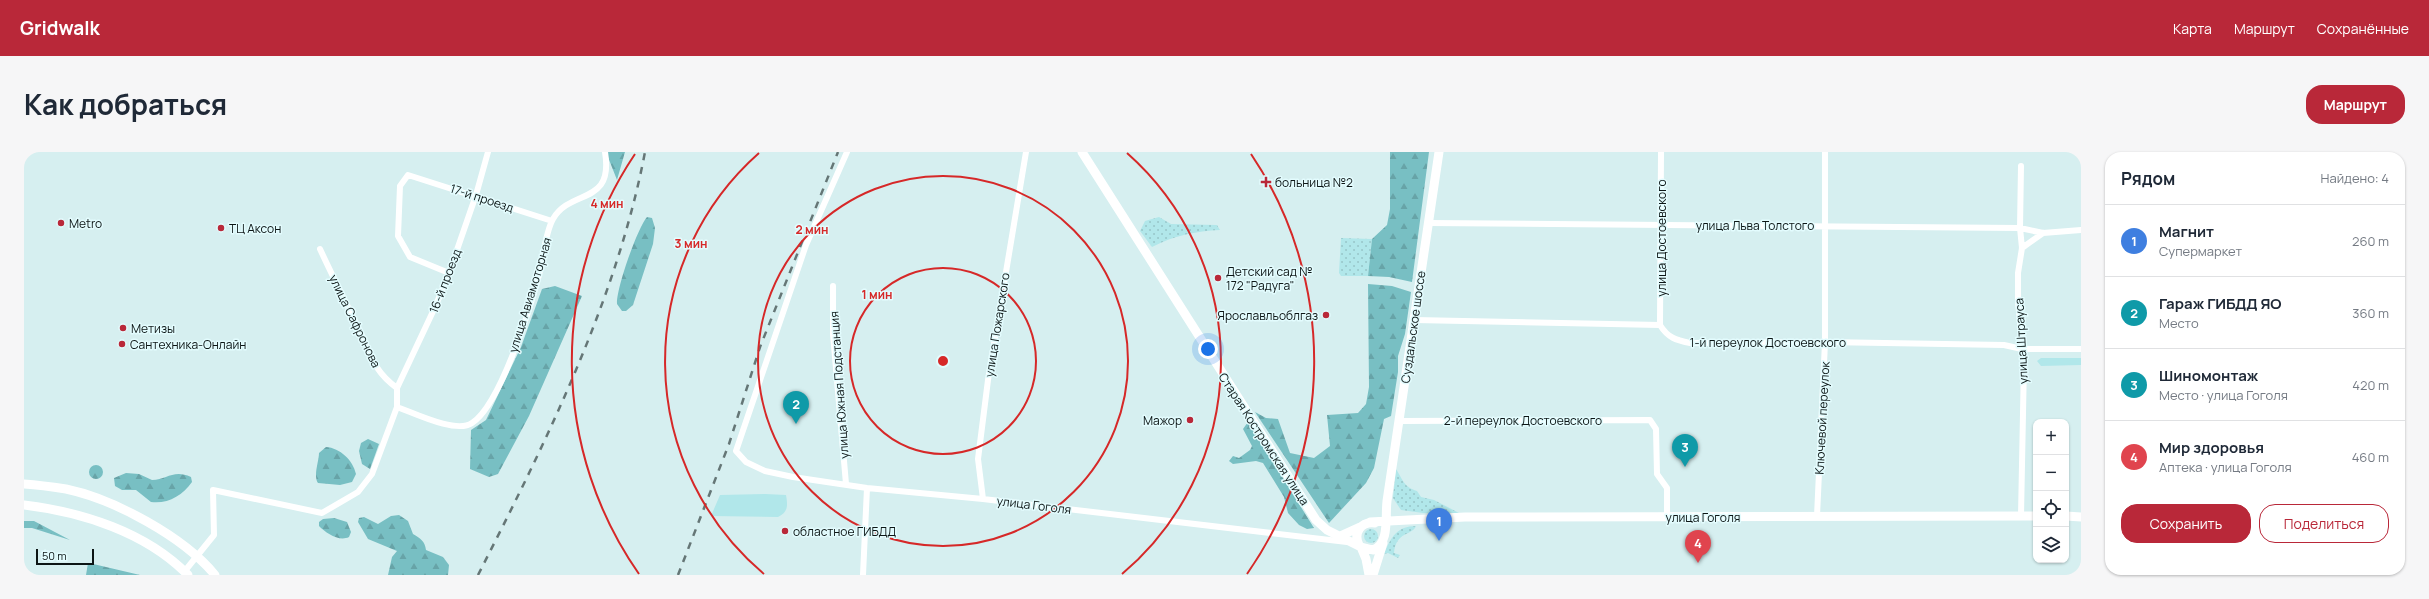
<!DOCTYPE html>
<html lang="ru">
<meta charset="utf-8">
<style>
:root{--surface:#fff;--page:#f6f6f7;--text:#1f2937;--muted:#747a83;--line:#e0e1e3;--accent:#b92839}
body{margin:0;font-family:Manrope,sans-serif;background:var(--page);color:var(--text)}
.controls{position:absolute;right:12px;bottom:12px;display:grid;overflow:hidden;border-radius:8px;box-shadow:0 1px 3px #0004}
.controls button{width:36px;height:36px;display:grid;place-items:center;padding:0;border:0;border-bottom:1px solid var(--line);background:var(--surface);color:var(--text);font:20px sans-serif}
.scale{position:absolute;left:12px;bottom:10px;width:58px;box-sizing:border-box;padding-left:4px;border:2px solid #0c1515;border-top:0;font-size:11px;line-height:14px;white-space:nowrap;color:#0c1515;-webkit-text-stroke:3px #e3fcfe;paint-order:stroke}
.you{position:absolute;left:1184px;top:197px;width:14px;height:14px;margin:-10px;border:3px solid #fff;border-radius:50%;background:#1a73e8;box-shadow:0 0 0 6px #1a73e833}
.badge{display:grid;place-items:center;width:26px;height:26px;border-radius:50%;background:var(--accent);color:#fff;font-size:13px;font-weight:700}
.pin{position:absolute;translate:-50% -33px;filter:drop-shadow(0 1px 2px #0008)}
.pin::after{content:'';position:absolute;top:21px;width:14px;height:12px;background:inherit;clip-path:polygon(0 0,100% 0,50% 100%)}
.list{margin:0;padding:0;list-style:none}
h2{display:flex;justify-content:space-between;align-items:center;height:52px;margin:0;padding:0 16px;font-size:17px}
h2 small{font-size:13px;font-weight:400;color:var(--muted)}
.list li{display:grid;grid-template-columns:26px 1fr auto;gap:12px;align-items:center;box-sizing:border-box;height:72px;padding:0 16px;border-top:1px solid var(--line)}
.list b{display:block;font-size:15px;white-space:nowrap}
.list p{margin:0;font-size:13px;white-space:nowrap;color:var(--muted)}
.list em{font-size:13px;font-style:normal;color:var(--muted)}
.actions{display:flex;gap:8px;padding:12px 16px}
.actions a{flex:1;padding:9px 0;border:1px solid var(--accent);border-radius:16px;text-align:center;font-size:14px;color:var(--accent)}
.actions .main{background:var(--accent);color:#fff}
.icon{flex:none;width:22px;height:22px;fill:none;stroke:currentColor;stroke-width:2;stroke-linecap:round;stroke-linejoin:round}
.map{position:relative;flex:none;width:2057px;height:423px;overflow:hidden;border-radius:16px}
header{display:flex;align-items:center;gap:24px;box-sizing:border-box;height:56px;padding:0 20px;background:var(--accent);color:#fff}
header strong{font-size:19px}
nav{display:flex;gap:22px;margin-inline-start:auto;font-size:14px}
.intro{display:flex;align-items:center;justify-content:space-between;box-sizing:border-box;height:96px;padding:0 24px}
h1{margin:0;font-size:28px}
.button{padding:10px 18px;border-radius:16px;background:var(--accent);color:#fff;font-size:14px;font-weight:700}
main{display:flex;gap:24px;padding:0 24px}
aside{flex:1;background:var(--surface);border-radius:16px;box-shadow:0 1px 3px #0004}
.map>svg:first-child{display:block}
.grass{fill:url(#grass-dots)}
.forest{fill:url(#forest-firs)}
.park{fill:#b1e7ea}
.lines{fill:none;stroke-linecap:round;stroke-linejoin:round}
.street{stroke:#fff;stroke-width:6}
.secondary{stroke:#fff;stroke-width:9}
.rail{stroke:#657676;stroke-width:2.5;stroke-dasharray:7 7;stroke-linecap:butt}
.ring{fill:none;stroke:#d62828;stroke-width:2}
.poi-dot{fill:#b92839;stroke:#e3fcfe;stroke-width:1.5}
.labels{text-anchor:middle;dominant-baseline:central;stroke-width:3;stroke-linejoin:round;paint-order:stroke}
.poi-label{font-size:12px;fill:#0c1515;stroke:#e3fcfe;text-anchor:start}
.street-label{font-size:12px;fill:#0c1515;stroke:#e3fcfe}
.centre{fill:#d62828;stroke:#e3fcfe;stroke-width:2}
.ring-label{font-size:12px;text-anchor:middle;font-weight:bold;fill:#d62828;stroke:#e3fcfe;stroke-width:3;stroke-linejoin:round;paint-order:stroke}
</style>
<header>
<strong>Gridwalk</strong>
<nav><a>Карта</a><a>Маршрут</a><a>Сохранённые</a></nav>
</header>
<div class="intro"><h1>Как добраться</h1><a class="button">Маршрут</a></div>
<main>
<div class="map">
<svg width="2057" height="423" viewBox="0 0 2057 423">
<defs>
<pattern id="grass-dots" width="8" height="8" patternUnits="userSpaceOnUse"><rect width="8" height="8" fill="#b1e7ea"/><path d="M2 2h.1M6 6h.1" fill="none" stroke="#97c5c8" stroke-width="1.8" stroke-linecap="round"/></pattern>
<pattern id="forest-firs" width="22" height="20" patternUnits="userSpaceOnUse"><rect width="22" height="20" fill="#78bfc3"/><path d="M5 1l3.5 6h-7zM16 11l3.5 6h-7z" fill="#67a3a7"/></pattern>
</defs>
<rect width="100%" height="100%" fill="#d6eff0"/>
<!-- grass -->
<path class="grass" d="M1135,65L1147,72L1193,73L1196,78C1172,79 1149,84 1128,95L1116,79L1121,69Z
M1317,86L1348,87L1344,124H1317L1315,121Z
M1372,317C1379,328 1380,335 1393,339L1397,345L1410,348L1435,361H1399L1377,358L1369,346Z
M1392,374C1388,384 1372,379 1370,401L1376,403L1374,406L1364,401L1360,402C1367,385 1373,374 1392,374Z
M1340 384a7 7 0 1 1 14 0a7 7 0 1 1-14 0Z"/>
<!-- forest -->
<path class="forest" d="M582,0H601L593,28Z
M1366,0H1405L1388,130L1365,125L1344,124L1348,87L1363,73L1366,57Z
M623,65L628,66L631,76L629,92L609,153L602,159H598L593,152C592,137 613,77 623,65Z
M1344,132L1368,134L1387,140L1381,182L1374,204V220L1367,264L1360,267L1350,316L1342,331L1305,371L1231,260L1242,266L1254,267L1266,301L1290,306L1306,294L1303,263L1334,261L1342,252L1345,235Z
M531,134L558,144L505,264L474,322L465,325L446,317L447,278L462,268L497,195L518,137Z
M1224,270L1290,376L1283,377L1275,373L1264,361L1260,345L1239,311L1232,309L1209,312L1205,309L1209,304L1215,306L1226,298L1228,294L1219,277Z
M344,287L355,292L346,317L338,312L335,299L337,291Z
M302,295C316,296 329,308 332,322L328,330L316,333L294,331C289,324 295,309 295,301Z
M65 320a7 7 0 1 1 14 0a7 7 0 1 1-14 0Z
M102,321L115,322L128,328C143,328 149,317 167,325L168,330C158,344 144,352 127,350L112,338H98L91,334L90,326Z
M375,363L384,369L389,382C396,386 401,389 402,398L419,405L425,413L424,423H364L368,405L373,399L344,387L334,370L335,366L340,365L354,372L367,364Z
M310,366L323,370L327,380L325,385C315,390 302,381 295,374V370L299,367Z
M0,369H10L46,388L8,376H0Z
M64,411H65L116,423H62Z"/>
<!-- park -->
<path class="park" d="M2017,206H2057V213L2017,214L2013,209Z
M741,342L762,343C764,354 764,360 754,365L687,364L696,343Z"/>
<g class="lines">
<!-- street -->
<path class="street" d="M823,0L782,93L712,299L722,310L741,319L769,325L843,336L959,347L1323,390
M1404,71L1996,76L2019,81L2057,78
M1998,96L2019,81
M296,97C308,123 321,149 334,175C347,201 348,218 373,236
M425,121L386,105L374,84L376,34L384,23L528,69
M809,134V182L822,332
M1390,168L1636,173
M1636,173C1644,186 1652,188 1666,191L1801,190L1980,193L1998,197H2057
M1636,173L1637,0
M373,255C390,261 432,282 448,271C476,253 506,157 515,123C519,107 521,81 529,67C547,36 590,54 581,0
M1375,269L1626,268L1632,277L1633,322L1643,336V365
M959,347L954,307L964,228L1002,0
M1793,364L1801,190V0
M1997,364L2000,210L1994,150V121L1998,96L1996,76L1997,14
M160,420L190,383L189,338L298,361L334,340L348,322L373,255V236L412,153L425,121L452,43L464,0
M839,423L843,336"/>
<!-- secondary -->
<path class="secondary" d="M1058,0L1292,368L1303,378L1337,395L1342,407L1345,423
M0,332C14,333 29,335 42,337C90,347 160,385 191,423
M0,353C58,360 122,380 164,423
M2042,364L2057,365
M1346,370L1441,365L2012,364
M1314,385L1336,375
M1335,393C1329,381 1337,369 1351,371
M1337,395L1349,398C1366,392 1361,364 1363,349L1415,0
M1349,423L1359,391"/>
<!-- rail -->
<path class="rail" d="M454,423C522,290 593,147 621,0
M654,423L705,292L736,195L814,0"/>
</g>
<!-- distance rings -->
<g class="ring">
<circle cx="919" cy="209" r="93"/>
<circle cx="919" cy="209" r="185"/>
<path d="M740 422A278 278 0 0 1 735 1M1103 1A278 278 0 0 1 1098 422"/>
<path d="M615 422A371 371 0 0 1 611 2M1227 2A371 371 0 0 1 1223 422"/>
</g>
<!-- markers -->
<g class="poi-dot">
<path d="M1240 24h4v4h4v4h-4v4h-4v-4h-4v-4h4z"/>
<circle cx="37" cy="71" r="4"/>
<circle cx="197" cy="76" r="4"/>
<circle cx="1194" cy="126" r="4"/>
<circle cx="1302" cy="163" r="4"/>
<circle cx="99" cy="176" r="4"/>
<circle cx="98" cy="192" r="4"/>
<circle cx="1166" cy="268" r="4"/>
<circle cx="761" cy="379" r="4"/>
</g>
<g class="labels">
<!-- poi labels -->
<g class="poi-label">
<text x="1251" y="30">больница №2</text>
<text x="45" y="71">Metro</text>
<text x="205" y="76">ТЦ Аксон</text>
<text x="1202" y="119">Детский сад №<tspan x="1202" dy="14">172 "Радуга"</tspan></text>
<text x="1294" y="163" text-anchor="end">Ярославльоблгаз</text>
<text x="107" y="176">Метизы</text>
<text x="106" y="192">Сантехника-Онлайн</text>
<text x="1158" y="268" text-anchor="end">Мажор</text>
<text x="769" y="379">областное ГИБДД</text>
</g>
<!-- street labels -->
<g class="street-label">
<text transform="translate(458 46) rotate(18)">17-й проезд</text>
<text x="1731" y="73">улица Льва Толстого</text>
<text transform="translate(1637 86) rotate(-90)">улица Достоевского</text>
<text transform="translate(421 129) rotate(-69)">16-й проезд</text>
<text transform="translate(506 143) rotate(-73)">улица Авиамоторная</text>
<text transform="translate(331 169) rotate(64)">улица Сафронова</text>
<text transform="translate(973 173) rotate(-81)">улица Пожарского</text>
<text transform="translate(1389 175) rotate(-82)">Суздальское шоссе</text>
<text transform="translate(1997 189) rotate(-93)">улица Штрауса</text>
<text x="1744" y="190">1-й переулок Достоевского</text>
<text transform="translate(815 233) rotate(-94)">улица Южная Подстанция</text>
<text transform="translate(1798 266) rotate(-87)">Ключевой переулок</text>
<text x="1499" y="268">2-й переулок Достоевского</text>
<text transform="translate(1240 287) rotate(57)">Старая Костромская улица</text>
<text transform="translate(1010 353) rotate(7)">улица Гоголя</text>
<text x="1679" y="365">улица Гоголя</text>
</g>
</g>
<circle cx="919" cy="209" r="6" class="centre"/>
<g class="ring-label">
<text x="583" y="56">4 мин</text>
<text x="788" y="82">2 мин</text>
<text x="667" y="96">3 мин</text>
<text x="853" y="147">1 мин</text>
</g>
</svg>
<div class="controls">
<button>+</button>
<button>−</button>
<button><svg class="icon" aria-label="locate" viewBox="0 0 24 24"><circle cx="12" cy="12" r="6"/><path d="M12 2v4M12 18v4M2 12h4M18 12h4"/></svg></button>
<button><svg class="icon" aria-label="layers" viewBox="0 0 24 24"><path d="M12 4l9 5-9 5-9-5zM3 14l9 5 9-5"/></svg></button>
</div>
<div class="scale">50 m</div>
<div class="you"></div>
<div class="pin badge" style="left:1415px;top:389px;background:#3f7fe0">1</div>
<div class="pin badge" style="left:772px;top:272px;background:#0f9aa8">2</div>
<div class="pin badge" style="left:1661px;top:315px;background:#0f9aa8">3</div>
<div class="pin badge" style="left:1674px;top:411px;background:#e0444e">4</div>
</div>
<aside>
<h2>Рядом<small>Найдено: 4</small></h2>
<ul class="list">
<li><span class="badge" style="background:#3f7fe0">1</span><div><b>Магнит</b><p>Супермаркет</p></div><em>260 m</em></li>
<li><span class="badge" style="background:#0f9aa8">2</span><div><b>Гараж ГИБДД ЯО</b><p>Место</p></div><em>360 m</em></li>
<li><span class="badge" style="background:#0f9aa8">3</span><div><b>Шиномонтаж</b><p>Место · улица Гоголя</p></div><em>420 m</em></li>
<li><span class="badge" style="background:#e0444e">4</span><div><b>Мир здоровья</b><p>Аптека · улица Гоголя</p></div><em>460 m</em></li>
</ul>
<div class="actions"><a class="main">Сохранить</a><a>Поделиться</a></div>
</aside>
</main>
